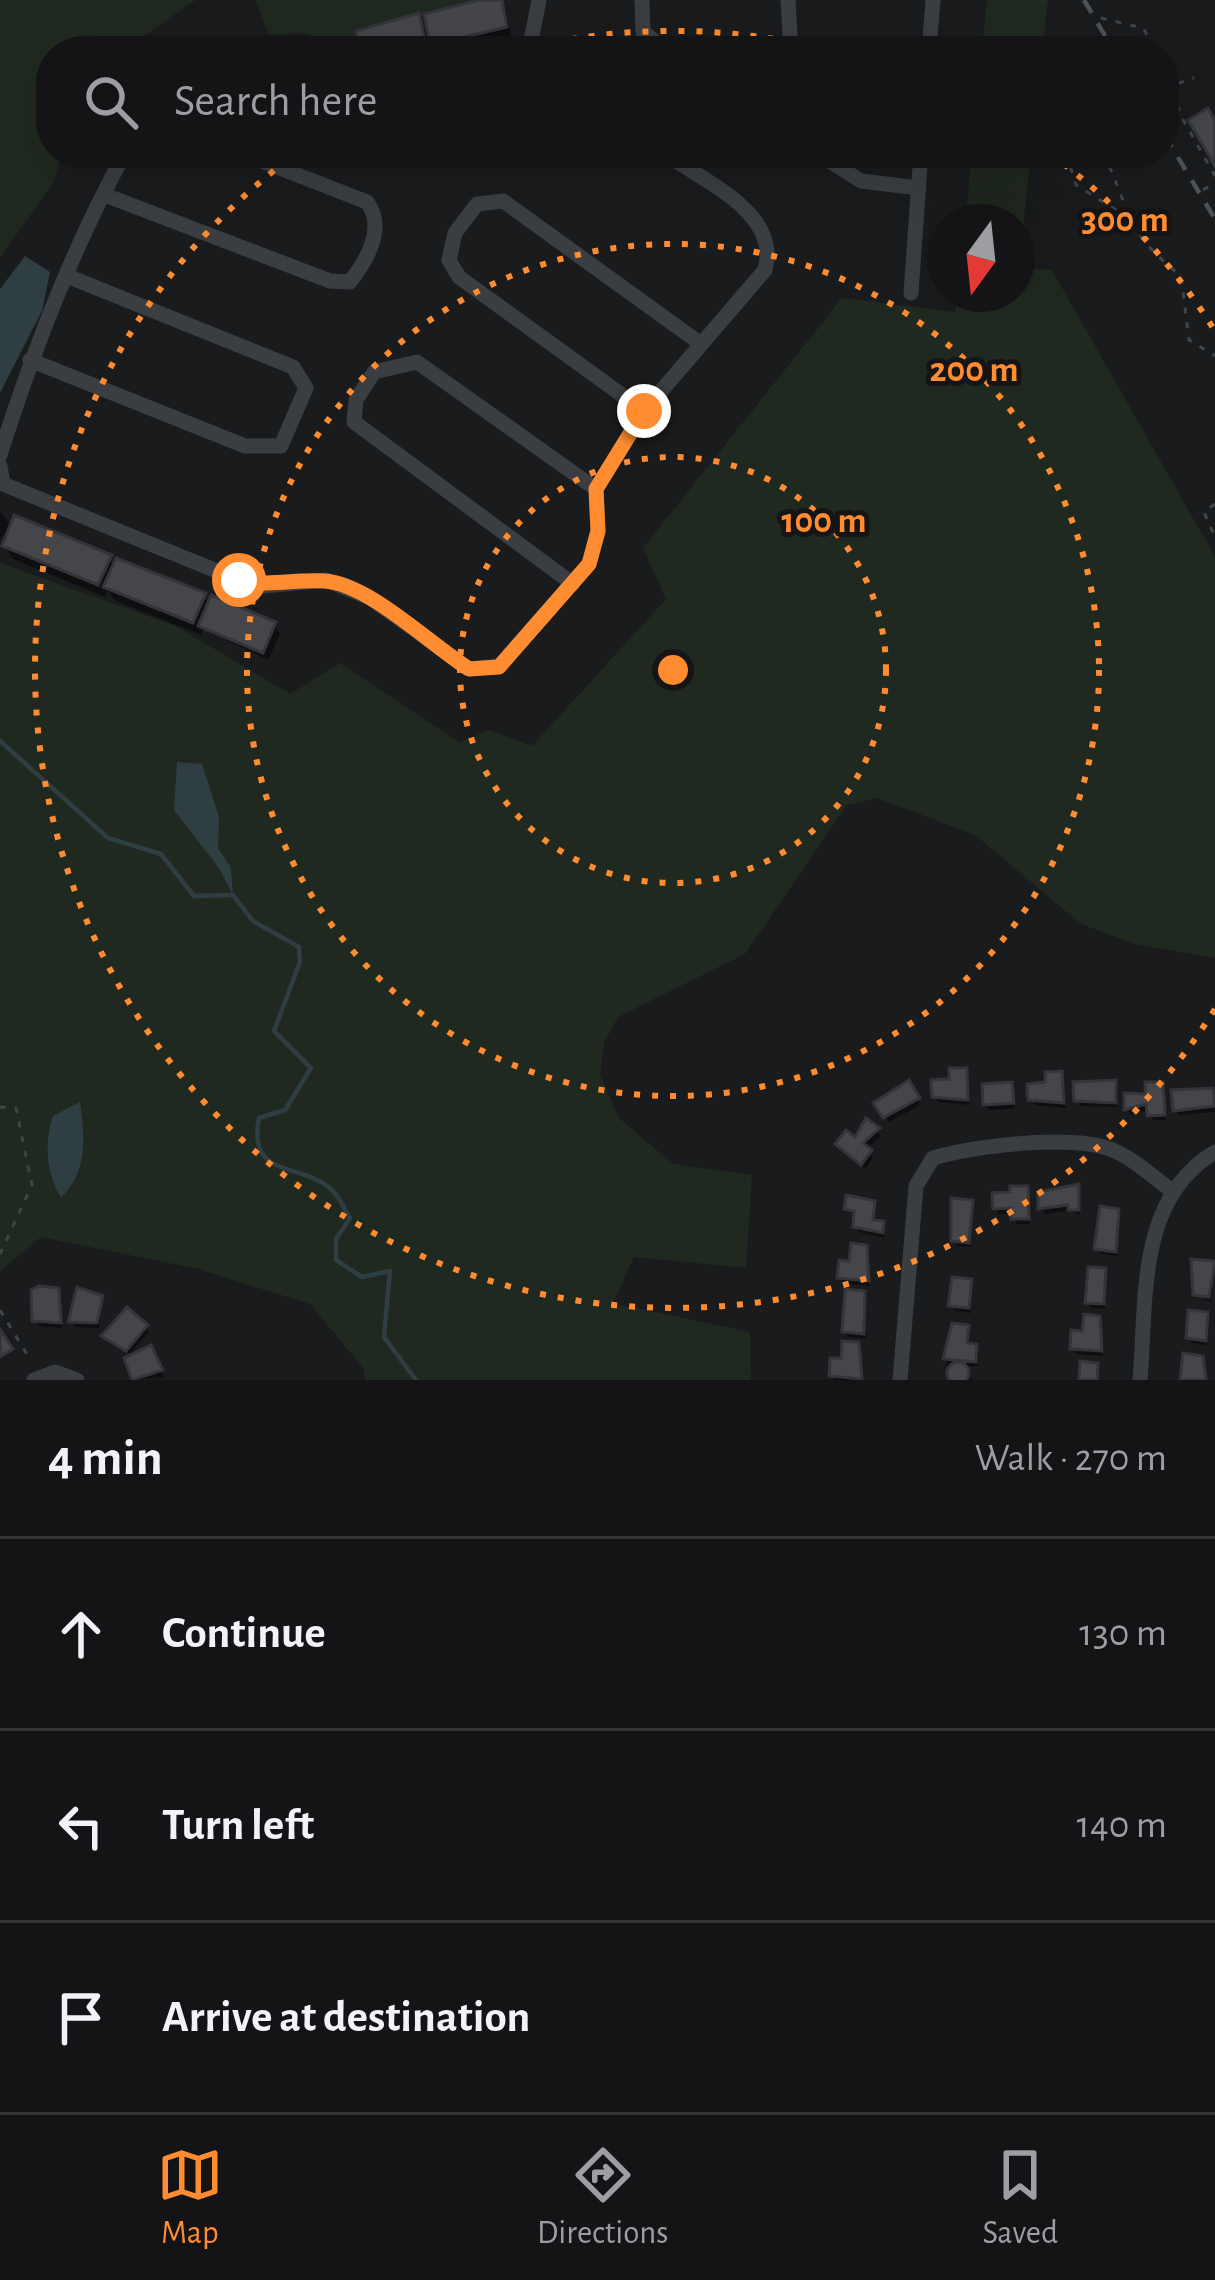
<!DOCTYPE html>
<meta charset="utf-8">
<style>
:root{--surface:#141416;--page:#212123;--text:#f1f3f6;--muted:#9d9ea1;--line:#333335;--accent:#ff8c30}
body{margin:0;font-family:"Alegreya Sans",sans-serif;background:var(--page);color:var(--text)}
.compass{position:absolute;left:927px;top:204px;width:108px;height:108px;border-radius:50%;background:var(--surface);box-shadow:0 12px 48px #0002;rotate:195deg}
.stop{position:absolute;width:36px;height:36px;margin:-27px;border:9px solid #ff8c30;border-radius:50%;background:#fff}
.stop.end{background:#ff8c30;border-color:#fff;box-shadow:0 3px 12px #0008}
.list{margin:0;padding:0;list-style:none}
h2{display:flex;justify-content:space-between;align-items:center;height:156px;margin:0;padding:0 48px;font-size:51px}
h2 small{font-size:39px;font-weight:400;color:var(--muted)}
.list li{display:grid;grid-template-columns:78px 1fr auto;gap:36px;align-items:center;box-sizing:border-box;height:192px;padding:0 48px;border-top:3px solid var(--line)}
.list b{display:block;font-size:45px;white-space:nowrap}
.list em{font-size:39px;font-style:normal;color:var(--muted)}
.icon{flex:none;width:66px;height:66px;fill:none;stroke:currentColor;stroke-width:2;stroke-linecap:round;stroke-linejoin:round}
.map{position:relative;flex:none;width:1215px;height:1380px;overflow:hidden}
.search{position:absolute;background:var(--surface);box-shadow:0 12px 48px #0002;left:36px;right:36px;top:36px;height:132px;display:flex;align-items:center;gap:30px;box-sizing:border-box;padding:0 42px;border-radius:48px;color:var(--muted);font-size:45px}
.sheet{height:732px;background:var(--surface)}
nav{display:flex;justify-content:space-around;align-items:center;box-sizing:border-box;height:168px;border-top:3px solid var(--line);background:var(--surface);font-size:33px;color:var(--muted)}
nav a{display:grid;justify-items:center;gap:6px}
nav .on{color:var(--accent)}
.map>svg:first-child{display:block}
.green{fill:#20291f}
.water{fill:#2e3e43}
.shadow{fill:#0007}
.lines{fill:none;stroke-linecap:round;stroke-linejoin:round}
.stream{stroke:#2e3e43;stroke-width:4.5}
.building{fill:#44464a;stroke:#343539;stroke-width:3}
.path{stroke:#404549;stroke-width:3;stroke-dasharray:6 9;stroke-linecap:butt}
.minor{stroke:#3a3d42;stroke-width:15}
.rail{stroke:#4d5257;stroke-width:4.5;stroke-dasharray:15 12;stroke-linecap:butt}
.route{stroke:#ff8c30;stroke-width:15}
.ring{fill:none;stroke:#ff8c30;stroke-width:6;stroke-dasharray:6 12}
.centre{fill:#ff8c30;stroke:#151518;stroke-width:6}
.ring-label{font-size:36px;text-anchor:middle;font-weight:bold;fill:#ff8c30;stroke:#151518;stroke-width:10;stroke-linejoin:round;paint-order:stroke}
</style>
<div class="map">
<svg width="1215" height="1380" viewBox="0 0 1215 1380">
<rect width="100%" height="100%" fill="#1a1b1d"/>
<!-- green -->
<path class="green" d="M0,0H195L124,51H51V153H62L53,184L0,257Z
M255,0H480L335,42L301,33L269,35Z
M987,0H1048L1042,51H982Z
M972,153H1031L1019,267L1052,270L1215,557V958L1135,944L1081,924L975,835L877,798L847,805L745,954L618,1017L604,1043L600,1075L619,1118L673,1164L752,1175L746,1268L634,1257L613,1303L750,1332L751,1380H365L364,1369L310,1304L198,1269L41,1237L0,1271V563L176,626L290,694L340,663L460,743L489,730L532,746L666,599L643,548L842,298L955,312L958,294H1017V222H965Z"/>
<!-- water -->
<path class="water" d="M25,256L50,272L42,311L0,393V289Z
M177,762L202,764L219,817L218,848L231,868L233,895L219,868L174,810Z
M80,1102C85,1135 88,1173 61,1197C46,1175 44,1141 53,1116Z"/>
<!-- shadow -->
<path class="shadow" d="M491,0H500L505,7L511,36L437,51L426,32L428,51H364L360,33L418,17L430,38Z
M0,511L11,526L0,539Z
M5,545L109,557L115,567L274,624L280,634L268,660L203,629L201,635L114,600L108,590L105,597L13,559Z
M965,1071L970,1105L938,1102L935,1096Z
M1061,1074L1066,1108L1035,1105L1031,1099Z
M1114,1084L1118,1107L1080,1106L1077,1100Z
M908,1085L920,1105L889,1122L877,1104Z
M1011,1085L1015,1108L989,1110L986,1104Z
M1162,1085L1166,1120H1153L1150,1110L1130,1114L1127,1109Z
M1212,1091L1215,1112L1179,1115L1175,1110Z
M867,1123L881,1136L866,1149L873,1158L865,1169L838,1145L856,1142Z
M1078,1188L1080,1215L1071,1210L1045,1214L1041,1208Z
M1026,1189L1030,1224H1017L1014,1213L999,1214L996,1208Z
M971,1202V1247L957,1246L954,1240Z
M873,1204L875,1223L883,1224L885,1238L859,1232L857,1215L847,1209Z
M1117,1211L1118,1256L1101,1254L1097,1248Z
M865,1248L870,1286L843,1283L840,1277Z
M1195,1263L1215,1265L1211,1302L1196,1295Z
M1105,1271V1309L1091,1308L1088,1302Z
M970,1282L971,1313L955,1311L952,1305Z
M58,1291L62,1328L39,1326L35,1320Z
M863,1294L866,1338L848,1337L845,1332Z
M101,1298L99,1328L75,1327L72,1322Z
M1207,1315L1208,1345L1192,1343L1189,1338Z
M1098,1318L1103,1356L1076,1354L1073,1348Z
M146,1327L149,1332L130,1354L105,1336Z
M967,1327L969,1346L979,1352L978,1366H967L971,1380H949L946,1358Z
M858,1345L863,1380H834L832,1376Z
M150,1348L164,1377L136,1380L128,1359Z"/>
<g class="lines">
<!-- stream -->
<path class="stream" d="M0,741L108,838L161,854L194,896L233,895L253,921L299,947L300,962L274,1031L311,1068L285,1110L259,1118C246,1181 305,1161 334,1192C340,1199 345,1210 350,1218L336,1239V1260L362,1277L390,1271L384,1337L416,1380"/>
</g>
<!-- building -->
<path class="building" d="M479,0H502L507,27L430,45L424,14Z
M419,13L426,44L361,51L356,31Z
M1208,108L1215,121V166L1188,120Z
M14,515L112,555L98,585L2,546Z
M116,558L206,593L193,623L103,587Z
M211,595L276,622L263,653L198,626Z
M949,1068H967L968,1100L932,1097L931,1080L949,1079Z
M1062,1071L1064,1103L1028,1100L1027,1084L1045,1082V1072Z
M909,1080L920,1098L883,1118L873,1103Z
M1116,1080V1103L1074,1101L1073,1082Z
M1012,1082L1014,1103L983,1105L982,1084Z
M1145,1082H1163L1165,1115L1147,1116L1146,1104L1124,1110V1093L1145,1094Z
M1213,1088L1215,1106L1173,1111L1171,1090Z
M866,1118L880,1128L863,1143L872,1150L861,1165L835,1144L846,1130L855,1137Z
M1079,1184V1210H1068V1205L1038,1209V1192Z
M1010,1186H1028L1029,1219H1011V1208L993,1209L992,1193L1010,1192Z
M846,1195L875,1201L873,1220L884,1221L883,1233L853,1227L854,1211L844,1209Z
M951,1198L973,1200L969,1243L951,1241Z
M1100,1206L1119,1209L1116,1252L1094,1249Z
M851,1243L867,1245L869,1281L837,1278L839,1260L849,1261Z
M1191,1259L1215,1261L1209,1297L1193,1295Z
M1088,1267L1106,1268L1104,1304L1085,1303Z
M952,1277L972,1279L969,1308L948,1306Z
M39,1286L59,1288L61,1323L32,1321L31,1290Z
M77,1287L103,1296L97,1323L68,1322Z
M845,1289L865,1291L864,1334L842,1332Z
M127,1307L148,1325L126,1351L101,1336Z
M1188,1310L1208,1312L1206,1341L1186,1338Z
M1084,1314L1100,1316L1102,1351L1070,1349L1071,1330L1082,1331Z
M952,1323L969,1325L967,1343L977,1344L976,1362L943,1359Z
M0,1329L13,1349L0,1357Z
M842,1341L859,1342L862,1379L829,1376L830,1358H841Z
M151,1345L163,1370L132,1380L124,1358Z
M1183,1353L1203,1356L1206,1380H1180Z
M1080,1361L1098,1363L1097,1380H1079Z
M947 1373a11 11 0 1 1 22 0a11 11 0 1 1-22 0Z"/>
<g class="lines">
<!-- path -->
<path class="path" d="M1101,18L1143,28L1157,51
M1164,62L1181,116L1215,176
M1164,88L1194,78
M1066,153L1076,185L1121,213
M1103,153C1133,214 1121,228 1181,276L1189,340L1215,356
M1203,190L1215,183
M1215,504L1204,512L1215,537
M0,1107L16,1108L32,1185L0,1254
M0,1310L31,1361"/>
<!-- minor -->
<path class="minor" d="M642,0L643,32L667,51
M788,0L791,51
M529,51L539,0
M929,51L933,0
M817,153L861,181L919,188
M105,195L330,281L350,282C367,260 386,227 367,202L241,153
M911,293L921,153
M30,360L245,446H281L306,388L293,367L67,276
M644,411L459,277L449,260L455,233L477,204L503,201L701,344
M0,455C33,351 72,248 125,153
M0,466L3,484L239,580L264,586L326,580L370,598L469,669L499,666L589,564L598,531L596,489L644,411L765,270C781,213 705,182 664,153
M573,584L354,422L356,400L374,372L417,362L596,489
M34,1380L55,1372L77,1380
M900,1380L916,1186L933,1158C975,1146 1070,1134 1110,1149C1132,1157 1153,1177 1172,1191
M1140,1380C1147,1300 1136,1199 1215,1152"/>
<!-- rail -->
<path class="rail" d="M1084,0L1114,51
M1164,134L1215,219"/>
</g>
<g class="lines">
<!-- route -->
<path class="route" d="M239,580C270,587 294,579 324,581C368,583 431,645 469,669L499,667L589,564L598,531L596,489L644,411"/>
</g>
<!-- distance rings -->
<g class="ring">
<circle cx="673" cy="670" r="213"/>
<circle cx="673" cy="670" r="426"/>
<path d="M1215 1009A639 639 0 1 1 297 153M518 50A639 639 0 0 1 828 50M1049 153A639 639 0 0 1 1215 331"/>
</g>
<circle cx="673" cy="670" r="18" class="centre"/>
<g class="ring-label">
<text x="1125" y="231">300 m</text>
<text x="974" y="381">200 m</text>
<text x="824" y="532">100 m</text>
</g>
</svg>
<svg class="compass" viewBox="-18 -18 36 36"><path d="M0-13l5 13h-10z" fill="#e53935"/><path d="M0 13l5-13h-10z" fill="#9d9ea1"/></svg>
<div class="stop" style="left:239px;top:580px"></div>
<div class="stop end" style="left:644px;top:411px"></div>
<div class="search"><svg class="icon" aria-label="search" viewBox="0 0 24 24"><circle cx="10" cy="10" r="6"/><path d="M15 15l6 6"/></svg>Search here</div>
</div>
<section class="sheet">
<h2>4 min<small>Walk · 270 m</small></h2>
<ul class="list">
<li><svg class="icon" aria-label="ahead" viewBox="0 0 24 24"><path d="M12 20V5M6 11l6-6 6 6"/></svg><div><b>Continue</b></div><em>130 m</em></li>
<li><svg class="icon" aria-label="left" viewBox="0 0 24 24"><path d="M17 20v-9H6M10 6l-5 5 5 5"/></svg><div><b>Turn left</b></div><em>140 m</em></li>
<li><svg class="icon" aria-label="arrive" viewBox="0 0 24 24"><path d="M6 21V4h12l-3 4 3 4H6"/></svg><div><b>Arrive at destination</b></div></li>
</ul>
</section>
<nav>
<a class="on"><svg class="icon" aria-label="map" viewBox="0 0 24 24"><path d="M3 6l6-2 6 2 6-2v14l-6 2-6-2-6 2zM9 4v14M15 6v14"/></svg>Map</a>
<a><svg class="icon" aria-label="directions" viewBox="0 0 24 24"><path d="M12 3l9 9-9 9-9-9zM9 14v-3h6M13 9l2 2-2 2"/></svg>Directions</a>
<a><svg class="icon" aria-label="saved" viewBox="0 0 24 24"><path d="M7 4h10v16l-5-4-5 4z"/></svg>Saved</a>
</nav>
